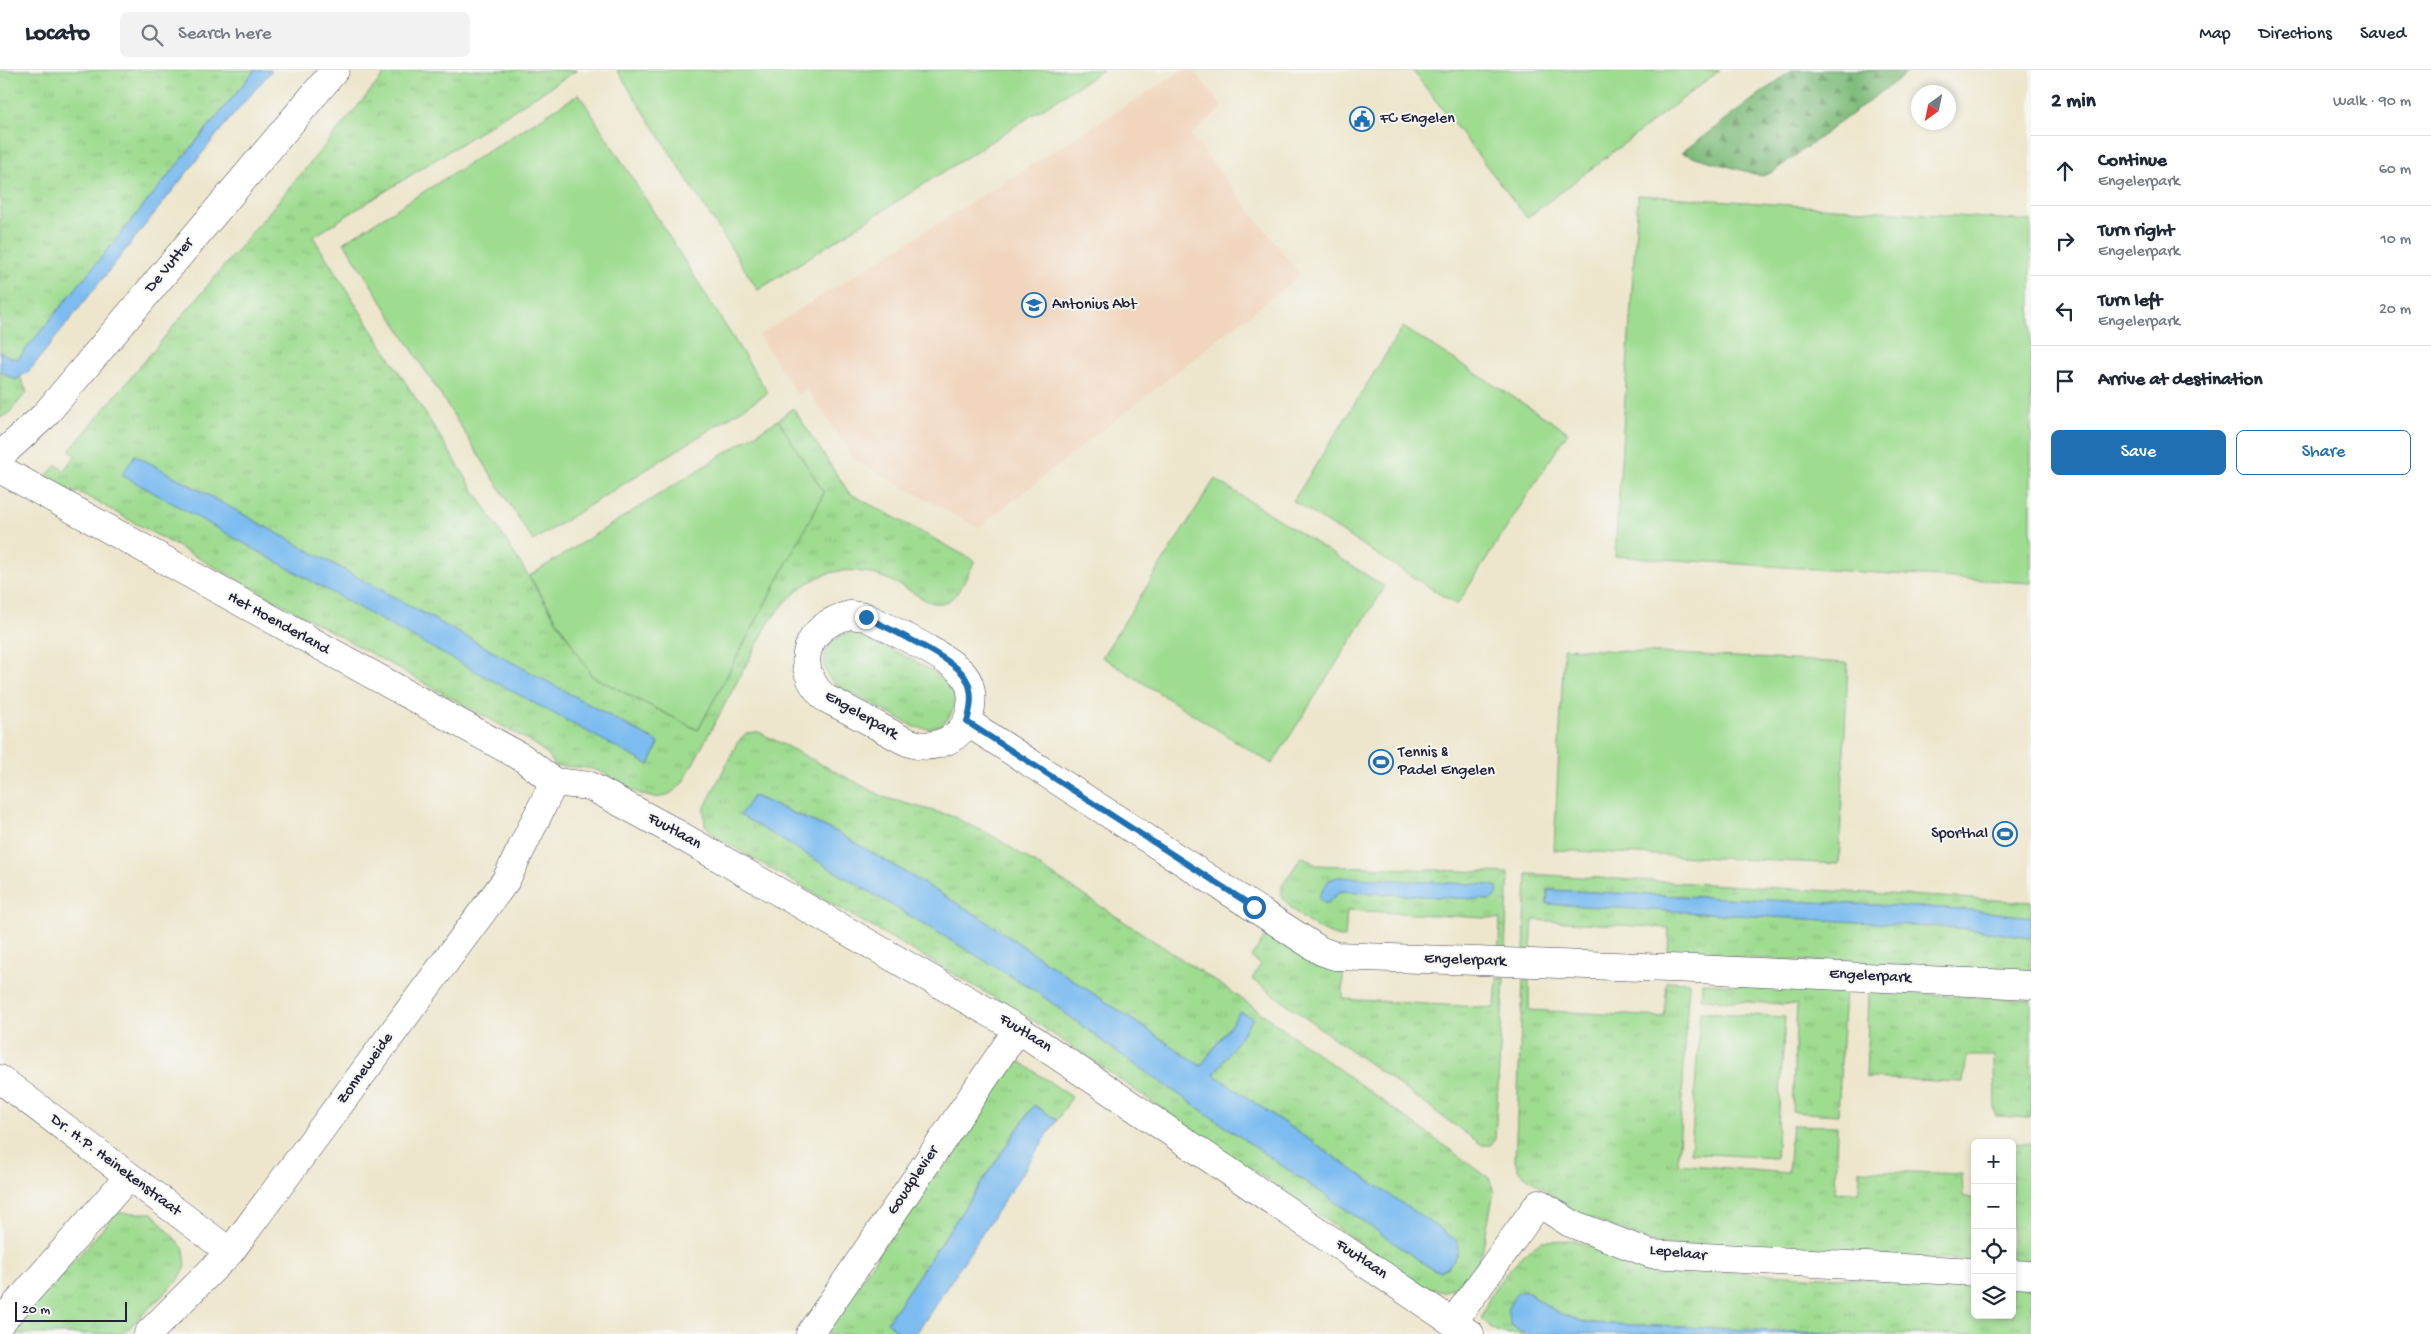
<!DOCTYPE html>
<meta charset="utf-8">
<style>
:root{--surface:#fff;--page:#f2f2f3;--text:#1f2937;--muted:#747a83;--line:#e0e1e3;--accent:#1f6fb2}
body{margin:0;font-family:"Gochi Hand",sans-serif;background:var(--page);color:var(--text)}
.controls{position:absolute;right:15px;bottom:15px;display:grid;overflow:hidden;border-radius:8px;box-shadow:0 2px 8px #0003}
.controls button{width:45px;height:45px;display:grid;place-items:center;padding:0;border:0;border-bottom:1px solid var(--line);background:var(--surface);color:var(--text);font:25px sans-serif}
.compass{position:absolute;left:1911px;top:15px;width:45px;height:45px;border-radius:50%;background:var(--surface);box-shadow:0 2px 8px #0003;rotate:213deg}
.scale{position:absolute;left:15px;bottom:12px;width:112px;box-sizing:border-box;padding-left:5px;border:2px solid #22223b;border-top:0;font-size:14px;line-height:18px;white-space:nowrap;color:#22223b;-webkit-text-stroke:4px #f6f6f2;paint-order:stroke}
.stop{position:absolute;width:15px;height:15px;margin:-11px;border:4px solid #1f6fb2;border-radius:50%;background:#fff}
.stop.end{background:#1f6fb2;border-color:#fff;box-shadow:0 1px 5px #0008}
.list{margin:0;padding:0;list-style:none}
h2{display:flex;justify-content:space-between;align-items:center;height:65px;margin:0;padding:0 20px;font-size:21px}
h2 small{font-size:16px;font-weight:400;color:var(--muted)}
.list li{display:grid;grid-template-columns:32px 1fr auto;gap:15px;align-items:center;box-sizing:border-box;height:70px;padding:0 20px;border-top:1px solid var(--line)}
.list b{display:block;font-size:19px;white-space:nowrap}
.list p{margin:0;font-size:16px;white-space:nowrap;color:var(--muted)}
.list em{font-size:16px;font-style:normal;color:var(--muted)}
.actions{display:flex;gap:10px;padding:15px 20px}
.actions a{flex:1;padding:11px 0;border:1px solid var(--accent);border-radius:8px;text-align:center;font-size:18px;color:var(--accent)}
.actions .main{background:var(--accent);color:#fff}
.icon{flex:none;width:28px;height:28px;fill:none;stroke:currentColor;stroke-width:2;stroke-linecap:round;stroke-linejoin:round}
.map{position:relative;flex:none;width:2031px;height:1264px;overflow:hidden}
header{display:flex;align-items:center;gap:30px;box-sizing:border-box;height:70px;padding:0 25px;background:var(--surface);border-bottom:1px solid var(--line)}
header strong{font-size:24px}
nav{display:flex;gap:28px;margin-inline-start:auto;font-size:18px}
.search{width:350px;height:45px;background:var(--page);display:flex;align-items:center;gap:12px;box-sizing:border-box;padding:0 18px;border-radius:8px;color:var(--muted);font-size:19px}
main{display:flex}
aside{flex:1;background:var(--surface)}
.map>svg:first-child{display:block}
.built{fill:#f1d5bd}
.grass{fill:url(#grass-tufts);stroke:#607f66;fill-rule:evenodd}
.forest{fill:url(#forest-firs);stroke:#506f5a}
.green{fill:#9edc90;stroke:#607f66}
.water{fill:#7cbcf0;stroke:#4f6f96}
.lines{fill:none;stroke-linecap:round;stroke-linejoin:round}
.minor-casing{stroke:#403f51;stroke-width:29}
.tertiary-casing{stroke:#403f51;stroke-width:29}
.minor{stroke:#fff;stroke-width:28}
.tertiary{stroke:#fff;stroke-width:28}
.route{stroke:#1f6fb2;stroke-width:6}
.labels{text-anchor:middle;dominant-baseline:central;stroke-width:4;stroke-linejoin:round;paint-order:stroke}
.poi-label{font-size:16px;fill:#22223b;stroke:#f6f6f2;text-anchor:start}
.street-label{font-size:16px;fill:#22223b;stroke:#f6f6f2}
</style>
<header>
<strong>Locato</strong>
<div class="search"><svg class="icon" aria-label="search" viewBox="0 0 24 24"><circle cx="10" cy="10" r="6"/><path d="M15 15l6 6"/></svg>Search here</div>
<nav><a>Map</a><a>Directions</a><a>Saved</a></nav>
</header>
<main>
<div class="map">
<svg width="2031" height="1264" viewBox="0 0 2031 1264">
<defs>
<pattern id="grass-tufts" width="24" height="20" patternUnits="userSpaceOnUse" patternTransform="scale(1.25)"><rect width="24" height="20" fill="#9edc90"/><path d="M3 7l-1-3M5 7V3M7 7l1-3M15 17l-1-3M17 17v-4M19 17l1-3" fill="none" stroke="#88bc7d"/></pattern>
<pattern id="forest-firs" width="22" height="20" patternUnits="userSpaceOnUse" patternTransform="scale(1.25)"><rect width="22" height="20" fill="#7ebc7a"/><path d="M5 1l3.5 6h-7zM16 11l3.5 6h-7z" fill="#679865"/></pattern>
</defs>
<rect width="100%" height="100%" fill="#f6f6f2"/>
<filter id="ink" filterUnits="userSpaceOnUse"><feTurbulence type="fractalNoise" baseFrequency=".02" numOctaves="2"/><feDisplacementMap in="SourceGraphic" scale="10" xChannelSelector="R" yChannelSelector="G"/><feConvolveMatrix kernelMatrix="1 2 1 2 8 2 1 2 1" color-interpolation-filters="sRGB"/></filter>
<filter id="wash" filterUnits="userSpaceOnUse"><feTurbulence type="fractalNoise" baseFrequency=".0096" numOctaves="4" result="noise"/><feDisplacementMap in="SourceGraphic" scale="20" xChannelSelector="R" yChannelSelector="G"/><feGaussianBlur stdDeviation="1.12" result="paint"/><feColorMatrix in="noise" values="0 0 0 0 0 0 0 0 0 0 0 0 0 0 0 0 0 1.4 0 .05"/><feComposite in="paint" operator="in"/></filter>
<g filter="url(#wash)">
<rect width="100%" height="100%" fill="#ede6cc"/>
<!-- built -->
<path class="built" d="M1183,0H1193L1223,37L1191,65L1300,205L978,458L855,390L807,319L797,324L759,265Z"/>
<!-- grass -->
<path class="grass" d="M0,0H255L18,289L11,288L0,282Z
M388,0H577L313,167L592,606L698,660L824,423L778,350L793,338L849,423L975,491C968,503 958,530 943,533C931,536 919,526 909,520C847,485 809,498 768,554L683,712C655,746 630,715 601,702C587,696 570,697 555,696L548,685L533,673L79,422L75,423L50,409L47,405L56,395L64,400L75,386L70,380ZM135,385L659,673L649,694L123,405Z
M0,301L16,310L20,307L27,322L9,343L0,348Z
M851,562L860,564C881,575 937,599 950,615C957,623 955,638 949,647C940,659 929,660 915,657L835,614C814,595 825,568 851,562Z
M759,662L886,728L952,746L993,766L1235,924L1489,1108L1494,1122L1482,1182L1470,1206L1456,1217L1442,1222L1421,1215L1028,947L716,767L705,755L704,739L737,673L746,663ZM754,726L837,762L975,844L1201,996L1240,942L1252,948L1214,1005L1455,1170L1457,1185L1448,1197L1440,1201L1432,1199L1113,979L1036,921L741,745Z
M1302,786L1316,795L1509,803L1505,878L1499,877L1500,849L1347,840L1345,868C1321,864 1295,846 1281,825L1282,816ZM1340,821L1498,822L1490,830Z
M1527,804L2031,832V847L1962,839L1548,820L1547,833L1961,858L2031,868V902L1668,884L1669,858L1533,850L1531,880H1524Z
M1267,864L1316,896L1343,902V929L1495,938L1497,908H1504L1495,1068L1491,1075H1482L1252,909L1260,895L1251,887Z
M1523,909L1529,911V940L1664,947L1667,911L1689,912L1678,1094L1788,1103L1792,1055L1837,1056L1835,1123L1859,1122L1860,1100L1962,1104L1963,1126L1975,1129V1191L1656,1174L1573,1141L1519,1101L1515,1091Z
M1702,913L1845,921L1838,1045L1792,1042L1797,935L1701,929Z
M1869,921L2031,930V1048L1995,1046L1994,986H1967L1963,1012L1866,1008Z
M1019,991L1072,1027L1057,1050L1034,1035L887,1252L900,1264H825L1001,1001Z
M2012,1073L2031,1074V1193H2012Z
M117,1143H152L184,1179L186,1197L178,1210L123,1264H9Z
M1572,1170L1654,1198L1975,1215V1245H2012V1217L2031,1218V1264H1844L1587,1253L1558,1243L1524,1220L1511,1255L1524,1264C1499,1264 1497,1264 1481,1248C1492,1215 1514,1191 1541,1171Z"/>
<!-- forest -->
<path class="forest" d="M1792,0H1911L1773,102L1762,106L1681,83Z"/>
<!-- green -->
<path class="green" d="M617,0H1103L758,220Z
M1412,0H1720L1527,148Z
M579,24L768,323L533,471L344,172Z
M1638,125L2031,151V513L1615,486Z
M1403,257L1568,362L1457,535L1293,431Z
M778,350L824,423L698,660L592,606L529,506Z
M1215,409L1385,517L1272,694L1102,587Z
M1564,578L1848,593L1839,794L1554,780Z
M1700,942L1785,947L1776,1088L1691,1083Z"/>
<!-- water -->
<path class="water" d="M255,0H272L223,57L30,300L16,310L0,301V282L11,288L18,289Z
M135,385L659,673L649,695L386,553L122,405Z
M753,726L837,762L975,844L1201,996L1240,942L1253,948L1214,1005L1456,1170C1462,1184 1452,1195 1440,1201L1432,1199L1113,979L1036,921L740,745Z
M1338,807L1490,815L1497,817C1499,824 1496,827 1490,830L1341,821L1326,834L1318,828L1329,810Z
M1548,820L1962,839L2031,847V868L1961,858L1547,834Z
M1034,1035L1057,1050L916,1264H900L887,1252Z
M1524,1220L1558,1243L1587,1253L1844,1264H1524L1511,1255L1507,1240L1515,1225Z"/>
</g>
<g filter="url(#ink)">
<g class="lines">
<defs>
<path id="minor" d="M0,399L523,688L554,712
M850,545L866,547C889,559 950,587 964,605C973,616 973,633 969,646C961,670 933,681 910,673C901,670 891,663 883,659C864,648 845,638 825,628C791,596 806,555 850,545Z
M967,652L1321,881L1335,886L1696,899L2031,915
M554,712L590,716L669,759L1018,959L1470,1264
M0,1009L230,1182
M2012,1204L2031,1205
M1453,1252L1539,1133L1570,1153L1651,1184L1975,1202
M0,1253L129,1106
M148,1264L230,1182L506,810L554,712
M810,1264L1018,959"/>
<path id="tertiary" d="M0,386L44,346L335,0"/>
</defs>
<!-- minor casing -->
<use href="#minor" class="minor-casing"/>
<!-- tertiary casing -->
<use href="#tertiary" class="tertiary-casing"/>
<!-- minor -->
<use href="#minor" class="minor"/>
<!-- tertiary -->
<use href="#tertiary" class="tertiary"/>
</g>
</g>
<g class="lines" filter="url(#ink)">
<!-- route -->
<path class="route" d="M866,547C888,559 954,588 965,607C974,621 971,637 967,652L1254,837"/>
</g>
<!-- icons -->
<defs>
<symbol id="civic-ring" viewBox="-11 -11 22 22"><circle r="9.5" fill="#f6f6f2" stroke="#1f6fb2" stroke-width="1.5"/><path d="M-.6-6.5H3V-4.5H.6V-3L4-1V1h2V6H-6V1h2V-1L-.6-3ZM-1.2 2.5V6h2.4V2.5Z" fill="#1f6fb2"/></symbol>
<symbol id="school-ring" viewBox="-11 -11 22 22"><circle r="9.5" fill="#f6f6f2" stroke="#1f6fb2" stroke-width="1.5"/><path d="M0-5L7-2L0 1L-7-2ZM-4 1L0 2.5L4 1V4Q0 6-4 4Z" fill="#1f6fb2"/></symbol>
<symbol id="stadium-ring" viewBox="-11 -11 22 22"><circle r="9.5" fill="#f6f6f2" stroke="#1f6fb2" stroke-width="1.5"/><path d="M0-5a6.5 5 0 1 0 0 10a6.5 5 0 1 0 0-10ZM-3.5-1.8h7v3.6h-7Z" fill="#1f6fb2"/></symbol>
</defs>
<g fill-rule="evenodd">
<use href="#civic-ring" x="1348" y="35" width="28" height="28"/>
<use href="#school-ring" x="1020" y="221" width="28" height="28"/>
<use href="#stadium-ring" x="1367" y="678" width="28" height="28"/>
<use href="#stadium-ring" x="1991" y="750" width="28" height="28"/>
</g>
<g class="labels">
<!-- poi labels -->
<g class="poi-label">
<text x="1380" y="49">FC Engelen</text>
<text x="1052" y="235">Antonius Abt</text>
<text x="1398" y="683">Tennis &amp;<tspan x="1398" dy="18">Padel Engelen</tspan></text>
<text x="1988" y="764" text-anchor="end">Sporthal</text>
</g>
<!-- street labels -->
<g class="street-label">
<text transform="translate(170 196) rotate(-50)">De Vutter</text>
<text transform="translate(278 554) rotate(29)">Het Hoenderland</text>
<text transform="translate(861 646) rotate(30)">Engelerpark</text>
<text transform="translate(674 762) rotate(29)">Fuutlaan</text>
<text transform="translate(1465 891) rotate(2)">Engelerpark</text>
<text transform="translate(1870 907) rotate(3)">Engelerpark</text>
<text transform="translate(1025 964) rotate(32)">Fuutlaan</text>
<text transform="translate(366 999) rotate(-54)">Zonneweide</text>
<text transform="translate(115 1096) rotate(37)">Dr. H.P. Heinekenstraat</text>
<text transform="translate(914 1111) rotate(-56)">Goudplevier</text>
<text transform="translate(1678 1184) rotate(6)">Lepelaar</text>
<text transform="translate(1361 1190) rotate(34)">Fuutlaan</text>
</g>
</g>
</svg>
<div class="controls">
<button>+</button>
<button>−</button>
<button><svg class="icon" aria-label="locate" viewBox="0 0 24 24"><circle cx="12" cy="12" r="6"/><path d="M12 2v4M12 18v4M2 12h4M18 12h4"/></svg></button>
<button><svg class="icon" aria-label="layers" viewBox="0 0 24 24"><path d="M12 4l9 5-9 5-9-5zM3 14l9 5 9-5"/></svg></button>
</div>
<svg class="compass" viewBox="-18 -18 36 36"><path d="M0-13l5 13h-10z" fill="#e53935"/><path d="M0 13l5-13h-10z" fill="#747a83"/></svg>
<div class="scale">20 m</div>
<div class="stop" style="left:1254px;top:837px"></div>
<div class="stop end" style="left:866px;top:547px"></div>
</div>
<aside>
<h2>2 min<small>Walk · 90 m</small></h2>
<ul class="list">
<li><svg class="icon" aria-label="ahead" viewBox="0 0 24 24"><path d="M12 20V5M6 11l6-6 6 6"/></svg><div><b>Continue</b><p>Engelerpark</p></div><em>60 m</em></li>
<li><svg class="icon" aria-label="right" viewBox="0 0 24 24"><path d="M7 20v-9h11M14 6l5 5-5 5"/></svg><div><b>Turn right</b><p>Engelerpark</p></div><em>10 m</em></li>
<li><svg class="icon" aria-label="left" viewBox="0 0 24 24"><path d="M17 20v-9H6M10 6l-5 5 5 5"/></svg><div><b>Turn left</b><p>Engelerpark</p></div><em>20 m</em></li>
<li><svg class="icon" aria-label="arrive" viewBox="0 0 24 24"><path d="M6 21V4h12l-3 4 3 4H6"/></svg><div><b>Arrive at destination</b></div></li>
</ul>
<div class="actions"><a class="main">Save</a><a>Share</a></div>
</aside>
</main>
